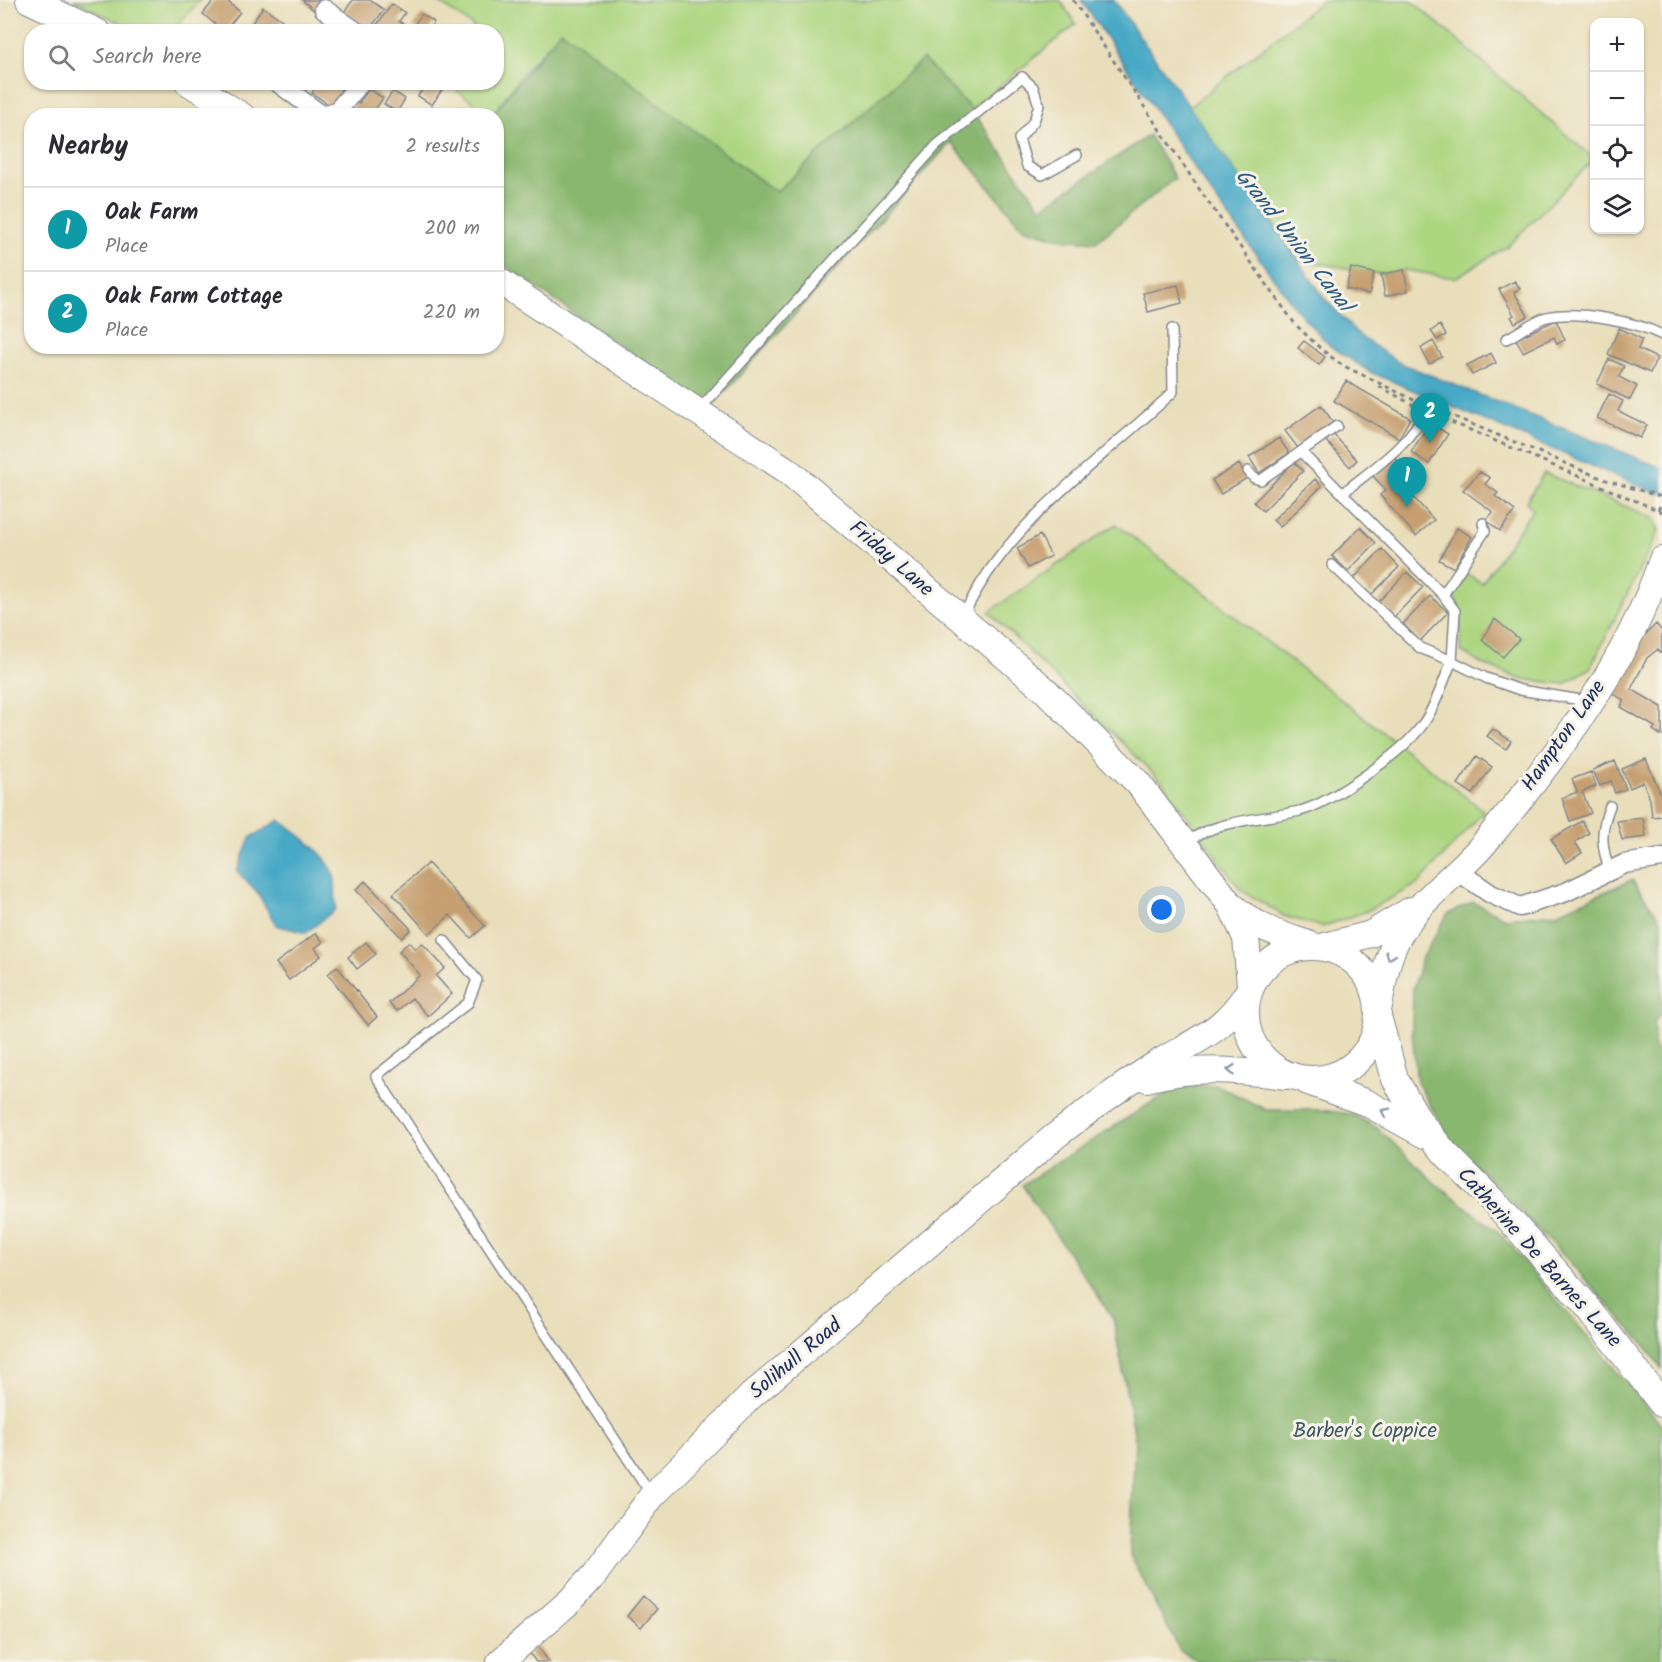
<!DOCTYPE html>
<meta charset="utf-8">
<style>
:root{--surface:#fff;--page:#f2f2f3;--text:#2b2b33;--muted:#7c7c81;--line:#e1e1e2;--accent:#ea580c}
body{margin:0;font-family:Kalam,sans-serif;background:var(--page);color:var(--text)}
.controls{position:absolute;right:18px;top:18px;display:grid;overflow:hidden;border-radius:12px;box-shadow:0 2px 4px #0004}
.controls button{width:54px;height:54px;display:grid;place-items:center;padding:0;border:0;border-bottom:2px solid var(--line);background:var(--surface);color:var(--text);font:30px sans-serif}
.you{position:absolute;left:1162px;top:910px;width:21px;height:21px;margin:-15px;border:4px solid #fff;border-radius:50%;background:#1a73e8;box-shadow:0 0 0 9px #1a73e833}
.badge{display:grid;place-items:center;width:39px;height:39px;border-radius:50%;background:var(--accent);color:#fff;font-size:20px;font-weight:700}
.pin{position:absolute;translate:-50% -50px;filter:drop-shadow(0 2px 3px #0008)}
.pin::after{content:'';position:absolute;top:32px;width:21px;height:18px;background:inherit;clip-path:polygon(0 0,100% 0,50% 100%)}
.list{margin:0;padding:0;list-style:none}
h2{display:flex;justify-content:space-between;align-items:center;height:78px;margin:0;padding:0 24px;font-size:26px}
h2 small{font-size:20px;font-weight:400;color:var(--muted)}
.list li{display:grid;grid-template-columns:39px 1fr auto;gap:18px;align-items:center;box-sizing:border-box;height:84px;padding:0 24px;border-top:2px solid var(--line)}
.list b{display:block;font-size:22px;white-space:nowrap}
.list p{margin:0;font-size:20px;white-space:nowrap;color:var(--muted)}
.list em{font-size:20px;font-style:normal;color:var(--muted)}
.icon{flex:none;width:33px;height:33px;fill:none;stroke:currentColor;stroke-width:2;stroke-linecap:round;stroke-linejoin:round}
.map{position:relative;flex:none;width:1662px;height:1662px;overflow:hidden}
.search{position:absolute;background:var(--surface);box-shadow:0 2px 4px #0004;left:24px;top:24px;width:480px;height:66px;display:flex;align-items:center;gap:15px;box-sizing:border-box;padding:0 21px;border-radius:24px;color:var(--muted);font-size:22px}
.panel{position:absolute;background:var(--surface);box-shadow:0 2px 4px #0004;left:24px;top:108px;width:480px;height:246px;border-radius:24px}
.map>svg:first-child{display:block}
.green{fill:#add681;stroke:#648270;stroke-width:1.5}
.forest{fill:#8ab76f;stroke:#527366;stroke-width:1.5}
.water{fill:#46a9c6;stroke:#306c92;stroke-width:1.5}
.building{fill:#c6a072}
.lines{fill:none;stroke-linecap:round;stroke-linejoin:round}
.lane-casing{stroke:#82868c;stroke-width:12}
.street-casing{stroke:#82868c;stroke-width:21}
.secondary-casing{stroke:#82868c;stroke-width:28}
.path{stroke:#82868c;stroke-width:3;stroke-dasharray:4.5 4.5;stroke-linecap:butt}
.lane{stroke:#fff;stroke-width:9}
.street{stroke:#fff;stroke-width:18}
.secondary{stroke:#fff;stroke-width:26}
.oneway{stroke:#8d97ae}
.labels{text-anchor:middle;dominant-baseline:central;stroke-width:6;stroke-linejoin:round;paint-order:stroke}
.street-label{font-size:21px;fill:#1b2f5e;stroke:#f7f3e8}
.park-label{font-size:21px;fill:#405967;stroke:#f7f3e8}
.water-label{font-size:22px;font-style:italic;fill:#2a5a82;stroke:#f7f3e8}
</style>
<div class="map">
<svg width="1662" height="1662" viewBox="0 0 1662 1662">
<rect width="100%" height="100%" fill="#f7f3e8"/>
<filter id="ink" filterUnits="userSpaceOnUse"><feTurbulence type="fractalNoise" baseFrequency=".0167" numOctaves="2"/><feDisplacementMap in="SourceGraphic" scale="12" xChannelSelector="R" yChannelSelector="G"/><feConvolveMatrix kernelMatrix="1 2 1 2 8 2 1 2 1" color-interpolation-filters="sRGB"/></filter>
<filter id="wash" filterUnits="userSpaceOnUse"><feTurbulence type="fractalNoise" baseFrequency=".008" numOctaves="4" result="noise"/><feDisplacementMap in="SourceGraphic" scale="24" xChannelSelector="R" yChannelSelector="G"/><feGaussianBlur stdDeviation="1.35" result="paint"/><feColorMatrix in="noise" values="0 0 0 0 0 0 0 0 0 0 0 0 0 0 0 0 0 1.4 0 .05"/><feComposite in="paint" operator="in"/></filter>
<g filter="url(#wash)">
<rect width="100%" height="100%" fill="#e9deba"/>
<!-- green -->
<path class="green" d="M73,0H200L172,31H138Z
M436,0H1060L1076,24L971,109L922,60L776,192L561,31L522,74L492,115L446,83L496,82V32L471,31L474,27Z
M1323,0H1411L1594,159L1508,246L1455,278L1404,270L1381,274L1300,260L1188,108Z
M1544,473L1654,518L1659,531L1590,668L1565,684L1520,679L1482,664L1461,651C1457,628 1466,618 1454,596L1467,574L1482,583L1533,509L1526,502Z
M1116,524L1484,811L1418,884L1367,911L1322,927L1284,916L1241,890L1163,783L989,612Z"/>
<!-- forest -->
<path class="forest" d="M561,30L776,192L923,59L971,109L1041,208L1149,135L1175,178L1096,242L1060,239L1023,228L951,142L710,408L497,260L496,116H491Z
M1632,880L1662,921V1012L1654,1022V1048L1662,1054V1369L1644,1344L1563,1255L1449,1138L1417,1082L1412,1032L1413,989L1422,957L1448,914L1473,902L1505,918L1556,913Z
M1217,1085L1266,1110H1320L1352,1114L1376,1127L1438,1185L1500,1233L1662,1425V1662H1201L1180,1651L1130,1555L1135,1438L1113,1318L1022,1185L1176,1087Z"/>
<!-- water -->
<path class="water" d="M1081,0H1114L1325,299L1361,337L1400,363L1662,468V493H1656L1370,372L1330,346L1296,309L1207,187Z
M280,820C298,834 331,855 335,880C336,889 335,899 336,909L306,933L276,925L257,892L237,871L250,838Z"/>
<g id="blocks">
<!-- building -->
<path class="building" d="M214,0H226L240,12L224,32L203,14Z
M302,0H322L315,11Z
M353,0H370L384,10L369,30L344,12Z
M392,4L405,13L399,21L410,29L409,32H375L373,30Z
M263,7L282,20L275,32H246Z
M422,14L434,22L427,32H422L413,26Z
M319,82H344L340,89L344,92L334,108L312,93Z
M427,82L445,85L432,105L418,96Z
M369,89L383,98L374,111L376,116H346L356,100L359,103Z
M393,91L405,99L397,112L384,104Z
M1351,268L1374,273L1369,294L1346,289Z
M1404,270L1408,291L1385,296L1381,274Z
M1515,281L1520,289L1514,292L1528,316L1515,323L1511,317L1514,315L1499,289Z
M1178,285L1182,303L1148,312L1143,293Z
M1556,320L1565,340L1557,344L1554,337L1523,352L1516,339Z
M1440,325L1446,335L1437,340L1431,331Z
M1619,328L1642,339L1638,349L1657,358L1650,373L1608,354Z
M1304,341L1325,357L1319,365L1298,348Z
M1433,341L1442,357L1429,364L1421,348Z
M1491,353L1496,363L1472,375L1467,365Z
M1609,359L1624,366L1619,377L1637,386L1630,400L1597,384Z
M1346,381L1410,418L1399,438L1334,401Z
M1609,394L1623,401L1618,411L1647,425L1640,438L1597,418Z
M1321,405L1333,422L1298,448L1285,431Z
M1430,423L1448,434L1429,464L1411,452Z
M1333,434L1357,460L1350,467L1326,441Z
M1279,438L1289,453L1259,473L1249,457Z
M1393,456L1406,471L1411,466L1420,476L1406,489L1434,520L1416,536L1380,495L1386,490L1372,475Z
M1294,462L1303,471L1263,511L1254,502Z
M1239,464L1247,478L1221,494L1212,480Z
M1480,472L1490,478L1485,484L1498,493L1495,496L1515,511L1500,531L1486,520L1493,512L1463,490Z
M1315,479L1322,486L1280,527L1273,520Z
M1360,527L1376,543L1348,571L1332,556Z
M1457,528L1472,537L1454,568L1439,560Z
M1040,535L1051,556L1028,568L1017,548Z
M1382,549L1399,567L1371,595L1354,578Z
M1407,572L1423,587L1394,617L1378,602Z
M1430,596L1448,612L1420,641L1403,624Z
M1495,619L1519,639L1503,657L1482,640Z
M1656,624L1662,631V654L1658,649L1647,658L1631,689L1662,707V736L1653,730L1655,727L1621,707L1624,700L1611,693L1635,645Z
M1493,729L1511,741L1506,749L1487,736Z
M1477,756L1492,767L1473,794L1458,784Z
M1646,759L1661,795L1662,816L1652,817L1650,799L1643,782L1630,788L1622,769Z
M1615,761L1626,789L1615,793L1611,781L1600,786L1593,770Z
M1591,772L1596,786L1582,792L1591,813L1570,821L1562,798L1577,792L1572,779Z
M1643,818L1646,837L1622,840L1617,821Z
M1582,821L1589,833L1575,842L1582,853L1566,863L1551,839Z
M428,863L485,926L471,938L450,915L429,934L393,894Z
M365,881L411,929L402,938L356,890Z
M316,933L323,942L315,948L321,956L289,980L276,963Z
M366,942L376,954L357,969L348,957Z
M409,942L415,949L422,943L445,968L436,976L452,994L428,1016L412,998L397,1011L389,1003L420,975L399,951Z
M337,966L377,1017L368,1025L328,974Z
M643,1596L657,1609L641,1628L627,1616Z
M538,1646L549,1662H536L529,1652Z"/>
</g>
</g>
<g filter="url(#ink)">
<use href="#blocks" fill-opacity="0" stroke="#82868c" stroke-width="1.5"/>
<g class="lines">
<defs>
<path id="lane" d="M1506,339C1519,333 1534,320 1547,317C1578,310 1634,321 1662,335
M698,411L937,145L1022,77L1033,87L1039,105L1034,121L1019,139L1027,166L1042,175L1077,155
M1302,453L1443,595L1455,611L1452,661L1486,678L1520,690L1587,701
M1248,471L1254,478L1261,480L1337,426
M1343,493C1372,469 1410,445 1426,410
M1443,595L1485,531L1483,523
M963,617C1005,523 1101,461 1173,392L1172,329
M1186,842C1220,819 1260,820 1300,811C1331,803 1405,751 1423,724C1436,706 1443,681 1452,661L1420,648L1332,565
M1610,871C1601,847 1600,830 1610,806
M444,940L477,980L468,1003L376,1076L651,1494"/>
<path id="street" d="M324,9L357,32
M277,82L323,116
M322,116L338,110L361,82
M1459,872L1491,894L1520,907L1566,892L1624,864L1662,858"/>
<path id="secondary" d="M29,0L97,32
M188,82L242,116
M496,279L788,471L1044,689L1138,783L1229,903C1257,929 1279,934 1314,946
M1232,908L1246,938L1250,985
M1325,946L1371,934L1411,910
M1246 1013a66 66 0 1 1 132 0a66 66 0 1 1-132 0Z
M1379,1006C1383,984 1386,961 1396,941C1416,900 1459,875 1487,840C1556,757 1627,664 1662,560
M1379,1020L1395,1079L1419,1121L1445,1153L1496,1204L1585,1304L1662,1404
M1147,1079C1197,1066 1235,1070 1286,1076
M1306,1081L1367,1103L1425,1135
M500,1662L570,1601L594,1575L652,1496L751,1396L1054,1137C1089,1110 1125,1083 1163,1060C1200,1038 1224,1030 1248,992"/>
</defs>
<!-- lane casing -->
<use href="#lane" class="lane-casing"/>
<!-- street casing -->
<use href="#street" class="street-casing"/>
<!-- secondary casing -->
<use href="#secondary" class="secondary-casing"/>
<!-- path -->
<path class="path" d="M1073,0L1202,193L1295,324L1322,350L1342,365L1418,402
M1379,386L1415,406
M1438,410L1603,479L1662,497
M1435,415L1662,512
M1658,510L1662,502"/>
<!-- lane -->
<use href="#lane" class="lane"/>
<!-- street -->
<use href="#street" class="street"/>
<!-- secondary -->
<use href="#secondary" class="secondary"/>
</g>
<!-- one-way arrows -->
<defs><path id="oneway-chevron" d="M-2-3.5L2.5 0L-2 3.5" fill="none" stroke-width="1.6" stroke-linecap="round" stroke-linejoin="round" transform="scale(1.5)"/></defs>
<g class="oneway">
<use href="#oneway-chevron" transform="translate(1390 956) rotate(110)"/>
<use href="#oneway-chevron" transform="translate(1231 1070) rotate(-175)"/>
<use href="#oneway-chevron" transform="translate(1385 1112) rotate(-153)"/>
</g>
</g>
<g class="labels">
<!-- street labels -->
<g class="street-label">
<text transform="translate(891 559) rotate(41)">Friday Lane</text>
<text transform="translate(1564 736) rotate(-55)">Hampton Lane</text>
<text transform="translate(1539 1258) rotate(48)">Catherine De Barnes Lane</text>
<text transform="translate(796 1359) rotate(-40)">Solihull Road</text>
</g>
<!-- park labels -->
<g class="park-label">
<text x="1365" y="1431">Barber's Coppice</text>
</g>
<!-- water labels -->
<g class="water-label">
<text transform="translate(1293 241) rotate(52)">Grand Union Canal</text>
</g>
</g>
</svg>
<div class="controls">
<button>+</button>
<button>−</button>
<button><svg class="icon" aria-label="locate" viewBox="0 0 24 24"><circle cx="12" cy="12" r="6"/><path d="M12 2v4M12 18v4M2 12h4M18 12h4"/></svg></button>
<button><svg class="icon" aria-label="layers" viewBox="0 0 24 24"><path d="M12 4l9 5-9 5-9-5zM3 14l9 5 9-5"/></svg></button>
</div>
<div class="you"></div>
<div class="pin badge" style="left:1407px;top:507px;background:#0f9aa8">1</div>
<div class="pin badge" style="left:1430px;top:443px;background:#0f9aa8">2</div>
<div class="search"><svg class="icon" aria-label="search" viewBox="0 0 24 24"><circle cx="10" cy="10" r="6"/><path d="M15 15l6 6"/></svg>Search here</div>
<section class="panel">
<h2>Nearby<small>2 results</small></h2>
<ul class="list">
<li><span class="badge" style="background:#0f9aa8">1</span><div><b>Oak Farm</b><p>Place</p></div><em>200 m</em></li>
<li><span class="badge" style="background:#0f9aa8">2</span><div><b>Oak Farm Cottage</b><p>Place</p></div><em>220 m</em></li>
</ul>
</section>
</div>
